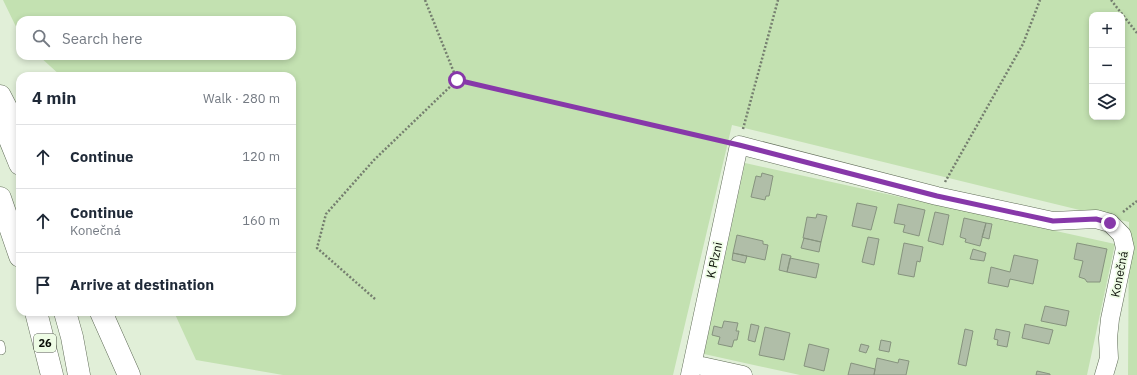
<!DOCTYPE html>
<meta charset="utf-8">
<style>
:root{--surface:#fff;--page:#f6f6f7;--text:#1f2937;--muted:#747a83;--line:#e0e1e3}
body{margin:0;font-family:"IBM Plex Sans",sans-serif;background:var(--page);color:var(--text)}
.controls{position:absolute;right:12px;top:12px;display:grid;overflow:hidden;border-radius:8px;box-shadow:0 2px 6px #0003}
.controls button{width:36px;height:36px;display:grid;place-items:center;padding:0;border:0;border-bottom:1px solid var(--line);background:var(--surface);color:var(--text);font:20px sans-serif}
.stop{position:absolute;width:12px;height:12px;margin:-9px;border:3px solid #8738a9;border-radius:50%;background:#fff}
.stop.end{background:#8738a9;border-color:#fff;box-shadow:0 1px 4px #0008}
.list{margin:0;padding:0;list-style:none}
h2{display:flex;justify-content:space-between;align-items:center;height:52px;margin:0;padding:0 16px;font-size:17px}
h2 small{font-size:13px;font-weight:400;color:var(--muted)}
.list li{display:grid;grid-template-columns:26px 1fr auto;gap:12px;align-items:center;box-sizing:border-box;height:64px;padding:0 16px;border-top:1px solid var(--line)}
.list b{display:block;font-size:15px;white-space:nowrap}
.list p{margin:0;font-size:13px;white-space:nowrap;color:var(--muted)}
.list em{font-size:13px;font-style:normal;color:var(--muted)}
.icon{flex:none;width:22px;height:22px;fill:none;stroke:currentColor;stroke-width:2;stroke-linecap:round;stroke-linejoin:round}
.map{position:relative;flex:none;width:1137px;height:375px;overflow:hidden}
.search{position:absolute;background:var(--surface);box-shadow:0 2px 6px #0003;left:16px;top:16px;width:280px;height:44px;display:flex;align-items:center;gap:10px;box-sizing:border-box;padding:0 14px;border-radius:12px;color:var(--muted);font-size:15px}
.panel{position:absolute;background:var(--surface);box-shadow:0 2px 6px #0003;left:16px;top:72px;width:280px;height:244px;border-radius:12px}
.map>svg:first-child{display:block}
.green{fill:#c3e1b1;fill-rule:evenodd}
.building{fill:#b0bea8;stroke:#86937e}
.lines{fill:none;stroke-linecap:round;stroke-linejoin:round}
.service-casing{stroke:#606c58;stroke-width:10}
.minor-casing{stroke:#606c58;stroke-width:19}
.trunk-casing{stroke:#606c58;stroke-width:23}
.path{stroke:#757e6f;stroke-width:2.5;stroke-dasharray:2 2;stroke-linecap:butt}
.service{stroke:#fff;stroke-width:9}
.minor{stroke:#fff;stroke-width:18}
.trunk{stroke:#fff;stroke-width:22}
.route{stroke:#8738a9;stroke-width:5}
.labels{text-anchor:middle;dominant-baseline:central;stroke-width:3.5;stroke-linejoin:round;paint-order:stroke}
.shield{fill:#eefce5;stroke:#4e5549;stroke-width:1}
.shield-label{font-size:11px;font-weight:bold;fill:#090d06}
.street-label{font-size:12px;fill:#090d06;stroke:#eefce5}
</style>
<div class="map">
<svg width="1137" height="375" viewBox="0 0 1137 375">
<rect width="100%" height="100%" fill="#e1efd8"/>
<!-- green -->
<path class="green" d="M3,0H1137V375H1128L1129,222L732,125L673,375H283L196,360L174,312H292V76H61L39,56H292V20H20V35ZM1092,15H1122V117H1092Z
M745,163L1115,244L1087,375H800L704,354Z"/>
<!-- building -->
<path class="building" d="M762,173L773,176L769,196H766L765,200L751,197L756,176L761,177Z
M857,203L877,207L871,230L852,226Z
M898,204L925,210L919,236L903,232L905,225L894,223Z
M935,212L949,215L943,245L928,241Z
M817,214L827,216L821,242L803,238L807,217L816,218Z
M964,218L986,223L980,246L965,242L966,239L960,237Z
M986,223L992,224L989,239L982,237Z
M737,235L763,241V244L768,245L765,260L733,253Z
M868,237L879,239L874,265L862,262Z
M804,238L821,242L819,252L801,248Z
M904,243L923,247L920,262L917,261L914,277L898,274Z
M1077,243L1107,249L1100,282H1087L1085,279L1079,277L1083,261L1074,259Z
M973,249L986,253L984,261L970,259Z
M733,253L747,256L745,263L732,260Z
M782,254L791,256L787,272L779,270Z
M1014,255L1038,260L1033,284L1010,279L1008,287L988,283L991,267L1010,272Z
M790,258L819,264L816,278L787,272Z
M1045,306L1069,311L1066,326L1041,321Z
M724,321L738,323L736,331H739L737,340H734L732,347L718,344L720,337L712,335L714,326L722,328Z
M751,324L759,326L755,342L748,340Z
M1025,324L1053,330L1049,344L1022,338Z
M765,327L790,333L784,360L759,355Z
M965,329L973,331L966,366L958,364Z
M996,329L1010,332L1007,347L997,345L998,340L994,339Z
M881,340L891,342L889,352L879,350Z
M809,344L829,349L824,371L804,366Z
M861,344L869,346L866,353L859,351Z
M877,358L898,363L899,359L909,361L906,375H874Z
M851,363L875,369L874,375H848Z
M1037,371L1050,374V375H1036Z"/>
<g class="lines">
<defs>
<path id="service" d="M0,345L1,350"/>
<path id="minor" d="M693,364L743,375
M690,375L739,145L937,196L1053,221L1096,219L1110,223L1122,235L1125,248L1110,319L1108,338L1109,358L1104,375"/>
<path id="trunk" d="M0,96L16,127
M0,115L20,164
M0,198L20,256
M36,312L52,375
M65,312L72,337L79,375
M101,312L129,375"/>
</defs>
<!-- service casing -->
<use href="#service" class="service-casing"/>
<!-- minor casing -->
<use href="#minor" class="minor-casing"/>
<!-- trunk casing -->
<use href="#trunk" class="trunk-casing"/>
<!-- path -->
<path class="path" d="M425,0L457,80L723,141
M1111,0L1137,33
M743,129L778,0
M945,182L1023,44L1040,0
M1123,212L1137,201
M375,299L317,248L326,214L374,160L457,80"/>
<!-- service -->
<use href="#service" class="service"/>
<!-- minor -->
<use href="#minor" class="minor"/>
<!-- trunk -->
<use href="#trunk" class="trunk"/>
</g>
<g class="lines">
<!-- route -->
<path class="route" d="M457,80L739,145L937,196L1053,221L1096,219L1110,223"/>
</g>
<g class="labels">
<!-- shield labels -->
<rect class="shield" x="34" y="334" width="22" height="18" rx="3"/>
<g class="shield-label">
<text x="45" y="343">26</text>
</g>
<!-- street labels -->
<g class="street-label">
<text transform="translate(714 260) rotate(-78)">K Plzni</text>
<text transform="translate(1119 274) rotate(-79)">Konečná</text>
</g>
</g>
</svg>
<div class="controls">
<button>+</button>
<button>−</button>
<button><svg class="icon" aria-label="layers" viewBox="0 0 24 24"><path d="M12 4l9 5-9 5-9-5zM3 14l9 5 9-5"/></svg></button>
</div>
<div class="stop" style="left:457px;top:80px"></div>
<div class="stop end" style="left:1110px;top:223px"></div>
<div class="search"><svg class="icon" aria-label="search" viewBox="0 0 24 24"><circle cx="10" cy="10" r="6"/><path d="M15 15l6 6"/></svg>Search here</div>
<section class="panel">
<h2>4 min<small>Walk · 280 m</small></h2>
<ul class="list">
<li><svg class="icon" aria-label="ahead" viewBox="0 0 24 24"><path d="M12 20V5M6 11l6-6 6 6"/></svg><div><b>Continue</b></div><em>120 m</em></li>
<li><svg class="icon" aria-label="ahead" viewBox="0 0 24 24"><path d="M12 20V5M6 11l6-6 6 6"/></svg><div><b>Continue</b><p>Konečná</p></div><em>160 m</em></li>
<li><svg class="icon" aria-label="arrive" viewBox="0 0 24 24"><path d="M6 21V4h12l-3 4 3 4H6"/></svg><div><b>Arrive at destination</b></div></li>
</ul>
</section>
</div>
